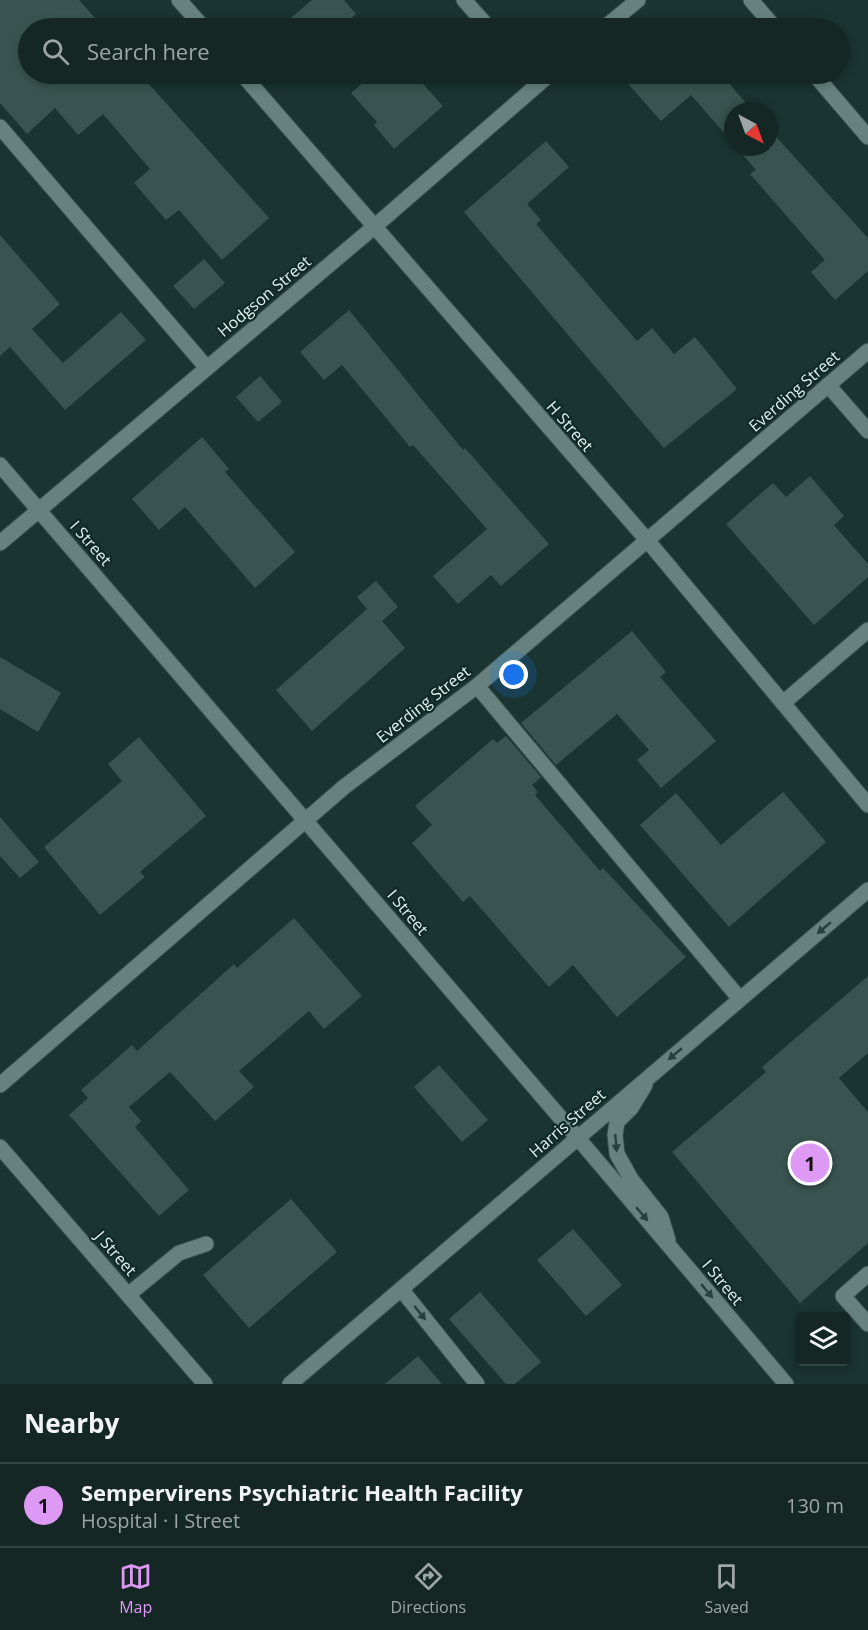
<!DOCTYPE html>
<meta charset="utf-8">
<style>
:root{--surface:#142725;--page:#213332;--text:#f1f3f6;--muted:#9da5a7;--line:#334442;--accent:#dd99f4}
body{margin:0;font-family:"Open Sans",sans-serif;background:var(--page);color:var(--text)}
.controls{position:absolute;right:18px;bottom:18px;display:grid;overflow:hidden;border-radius:6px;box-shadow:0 3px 9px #0003}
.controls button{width:54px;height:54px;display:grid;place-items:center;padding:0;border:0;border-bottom:2px solid var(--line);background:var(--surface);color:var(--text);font:30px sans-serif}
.compass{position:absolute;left:724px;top:102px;width:54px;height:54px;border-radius:50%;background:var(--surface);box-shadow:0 3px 9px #0003;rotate:139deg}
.you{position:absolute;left:514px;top:675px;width:21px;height:21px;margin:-15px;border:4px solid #fff;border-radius:50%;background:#1a73e8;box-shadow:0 0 0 9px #1a73e833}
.badge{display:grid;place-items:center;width:39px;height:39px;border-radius:50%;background:var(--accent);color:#111;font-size:20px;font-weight:700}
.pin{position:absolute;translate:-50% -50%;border:3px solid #fff;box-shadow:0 2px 6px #0006}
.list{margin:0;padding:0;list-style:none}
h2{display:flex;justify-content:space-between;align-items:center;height:78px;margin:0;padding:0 24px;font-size:26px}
h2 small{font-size:20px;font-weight:400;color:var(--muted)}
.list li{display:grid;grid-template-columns:39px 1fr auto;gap:18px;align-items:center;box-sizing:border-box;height:84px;padding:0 24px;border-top:2px solid var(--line)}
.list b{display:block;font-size:22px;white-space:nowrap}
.list p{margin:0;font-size:20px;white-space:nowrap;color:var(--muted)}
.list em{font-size:20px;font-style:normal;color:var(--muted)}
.icon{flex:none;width:33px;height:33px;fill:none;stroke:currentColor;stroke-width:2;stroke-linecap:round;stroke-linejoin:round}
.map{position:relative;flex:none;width:868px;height:1384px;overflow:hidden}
.search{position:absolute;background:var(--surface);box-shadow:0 3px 9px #0003;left:18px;right:18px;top:18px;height:66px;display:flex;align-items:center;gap:15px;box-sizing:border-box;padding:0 21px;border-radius:33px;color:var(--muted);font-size:22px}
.sheet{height:162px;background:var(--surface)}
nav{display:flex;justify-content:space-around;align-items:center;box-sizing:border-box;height:84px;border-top:2px solid var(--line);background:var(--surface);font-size:16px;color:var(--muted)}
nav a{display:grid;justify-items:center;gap:3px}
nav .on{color:var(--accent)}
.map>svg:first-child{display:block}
.building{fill:#395450}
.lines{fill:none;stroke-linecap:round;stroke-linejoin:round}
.service-casing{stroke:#394f4c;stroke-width:17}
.minor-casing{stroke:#394f4c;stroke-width:17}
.tertiary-casing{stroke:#394f4c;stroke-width:17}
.secondary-casing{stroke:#394f4c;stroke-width:17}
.service{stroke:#67827e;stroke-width:15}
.minor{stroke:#67827e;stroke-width:15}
.tertiary{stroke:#67827e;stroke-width:15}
.secondary{stroke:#67827e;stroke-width:15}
.oneway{fill:#26403d}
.labels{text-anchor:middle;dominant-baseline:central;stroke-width:4.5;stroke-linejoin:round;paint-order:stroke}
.street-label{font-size:16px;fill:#e2f1ef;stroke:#102a27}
</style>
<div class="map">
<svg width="868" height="1384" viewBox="0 0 868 1384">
<rect width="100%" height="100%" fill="#1a3431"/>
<!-- building -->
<path class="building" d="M0,0H79L104,28H28V74H140L269,218L222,260L179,210L166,220L134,183L150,169L103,114L78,135L55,108L27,134L0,103Z
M312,0H344L356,14L340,28H279Z
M373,74H414L443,106L394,149L374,125L377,122L351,93Z
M627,74H721L753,111H733V143L691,95L661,121L622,77Z
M769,129L868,238V271L835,300L811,272L825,260L750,174L756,170L736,147H769Z
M546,141L569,167L527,204L541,220L536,224L637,341L652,328L674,354L695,337L737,389L664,448L464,212Z
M0,235L60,304L32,329L63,363L121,312L146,340L65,410L10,347L0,356Z
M204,259L225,283L194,309L173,286Z
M349,310L463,450L465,448L549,544L501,586L491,575L458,604L433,576L487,529L413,445L410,447L342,365L324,380L300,352Z
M260,376L282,402L258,422L236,397Z
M202,437L229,469L225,472L295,552L255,588L185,507L159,530L132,499Z
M810,476L844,516L834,525L868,564V577L814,625L726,524L773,483L786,497Z
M376,581L398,607L382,621L405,648L312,731L276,690L367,609L357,597Z
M632,631L666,672L660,677L716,741L661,788L637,760L649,750L617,714L556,765L521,723Z
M0,657L61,693L38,732L0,709Z
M506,736L541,777L532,785L538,792L535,795L600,871L603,868L686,957L617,1017L573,965L549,987L470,896L463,902L412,843L432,825L415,806L493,739L497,743Z
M139,737L206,816L140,872L145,877L100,915L44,847L122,781L108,764Z
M783,792L826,842L729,927L640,825L676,793L721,845Z
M0,817L39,862L20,878L0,856Z
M294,918L362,996L324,1029L309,1011L239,1071L254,1087L215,1121L170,1072L129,1107L141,1121L135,1127L189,1190L159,1216L69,1115L88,1098L81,1090L132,1045L137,1051L234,964L237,968Z
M868,976V1053L839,1078L868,1112V1243L800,1303L672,1152L766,1072L762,1067Z
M439,1065L488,1120L462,1142L414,1087Z
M291,1199L337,1252L249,1328L203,1275Z
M573,1229L622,1285L586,1316L537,1260Z
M480,1292L541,1362L515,1384H506L449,1319Z
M418,1356L442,1384H385Z"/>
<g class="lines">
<defs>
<path id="service" d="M464,0L489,28
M527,74L536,85
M0,127L207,368
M828,385L868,431
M477,686L740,999
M783,703L868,630
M868,1274L843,1296L868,1324
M401,1289L477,1384
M128,1295L179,1253L206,1244"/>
<path id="minor" d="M0,1085L344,787L477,686L868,351"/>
<path id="tertiary" d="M751,0L775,28
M604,28L638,0
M814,74L868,137
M0,465L577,1137
M0,543L374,227L550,74
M0,1147L205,1384"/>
<path id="secondary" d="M179,0L204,28
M242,74L647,540L868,805
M645,1085L631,1108L617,1122L615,1135L617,1154L631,1179L661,1217L668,1240
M577,1137L786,1384
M290,1384L868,890"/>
</defs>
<!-- service casing -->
<use href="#service" class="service-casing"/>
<!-- minor casing -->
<use href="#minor" class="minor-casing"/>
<!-- tertiary casing -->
<use href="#tertiary" class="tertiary-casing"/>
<!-- secondary casing -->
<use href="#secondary" class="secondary-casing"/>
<!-- service -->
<use href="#service" class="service"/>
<!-- minor -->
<use href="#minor" class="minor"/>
<!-- tertiary -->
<use href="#tertiary" class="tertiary"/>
<!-- secondary -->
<use href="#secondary" class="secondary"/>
</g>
<!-- one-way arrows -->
<defs><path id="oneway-solid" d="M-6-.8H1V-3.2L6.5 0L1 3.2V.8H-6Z" transform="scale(1.5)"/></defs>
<g class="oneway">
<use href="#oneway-solid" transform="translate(824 928) rotate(140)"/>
<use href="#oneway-solid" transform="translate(675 1054) rotate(140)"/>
<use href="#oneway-solid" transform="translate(616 1143) rotate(85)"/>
<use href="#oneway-solid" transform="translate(642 1214) rotate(50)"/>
<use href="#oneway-solid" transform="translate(707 1291) rotate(50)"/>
<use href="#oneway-solid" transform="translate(420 1313) rotate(51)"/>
</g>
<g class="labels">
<!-- street labels -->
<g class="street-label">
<text transform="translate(264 296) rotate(-40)">Hodgson Street</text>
<text transform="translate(794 391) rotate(-41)">Everding Street</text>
<text transform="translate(570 426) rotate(49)">H Street</text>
<text transform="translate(91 543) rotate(49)">I Street</text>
<text transform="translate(423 704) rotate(-38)">Everding Street</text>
<text transform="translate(408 912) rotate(50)">I Street</text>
<text transform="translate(567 1123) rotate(-41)">Harris Street</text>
<text transform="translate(116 1253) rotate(49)">J Street</text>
<text transform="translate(723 1282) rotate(50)">I Street</text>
</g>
</g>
</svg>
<div class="controls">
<button><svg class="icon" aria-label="layers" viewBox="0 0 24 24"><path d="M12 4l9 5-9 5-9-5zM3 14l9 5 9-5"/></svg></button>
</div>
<svg class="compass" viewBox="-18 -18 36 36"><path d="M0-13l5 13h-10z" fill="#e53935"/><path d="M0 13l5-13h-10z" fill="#9da5a7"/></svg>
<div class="you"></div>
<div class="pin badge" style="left:810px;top:1163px">1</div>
<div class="search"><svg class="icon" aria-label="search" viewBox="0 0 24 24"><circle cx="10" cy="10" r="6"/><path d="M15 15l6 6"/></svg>Search here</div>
</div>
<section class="sheet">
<h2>Nearby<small></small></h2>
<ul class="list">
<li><span class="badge">1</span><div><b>Sempervirens Psychiatric Health Facility</b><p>Hospital · I Street</p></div><em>130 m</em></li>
</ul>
</section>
<nav>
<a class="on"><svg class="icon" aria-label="map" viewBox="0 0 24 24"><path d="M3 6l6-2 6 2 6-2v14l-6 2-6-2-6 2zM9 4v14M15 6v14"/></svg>Map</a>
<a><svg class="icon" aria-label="directions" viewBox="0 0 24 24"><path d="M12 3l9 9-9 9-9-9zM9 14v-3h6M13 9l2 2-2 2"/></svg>Directions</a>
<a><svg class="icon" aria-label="saved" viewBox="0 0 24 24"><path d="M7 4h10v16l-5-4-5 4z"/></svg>Saved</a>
</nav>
